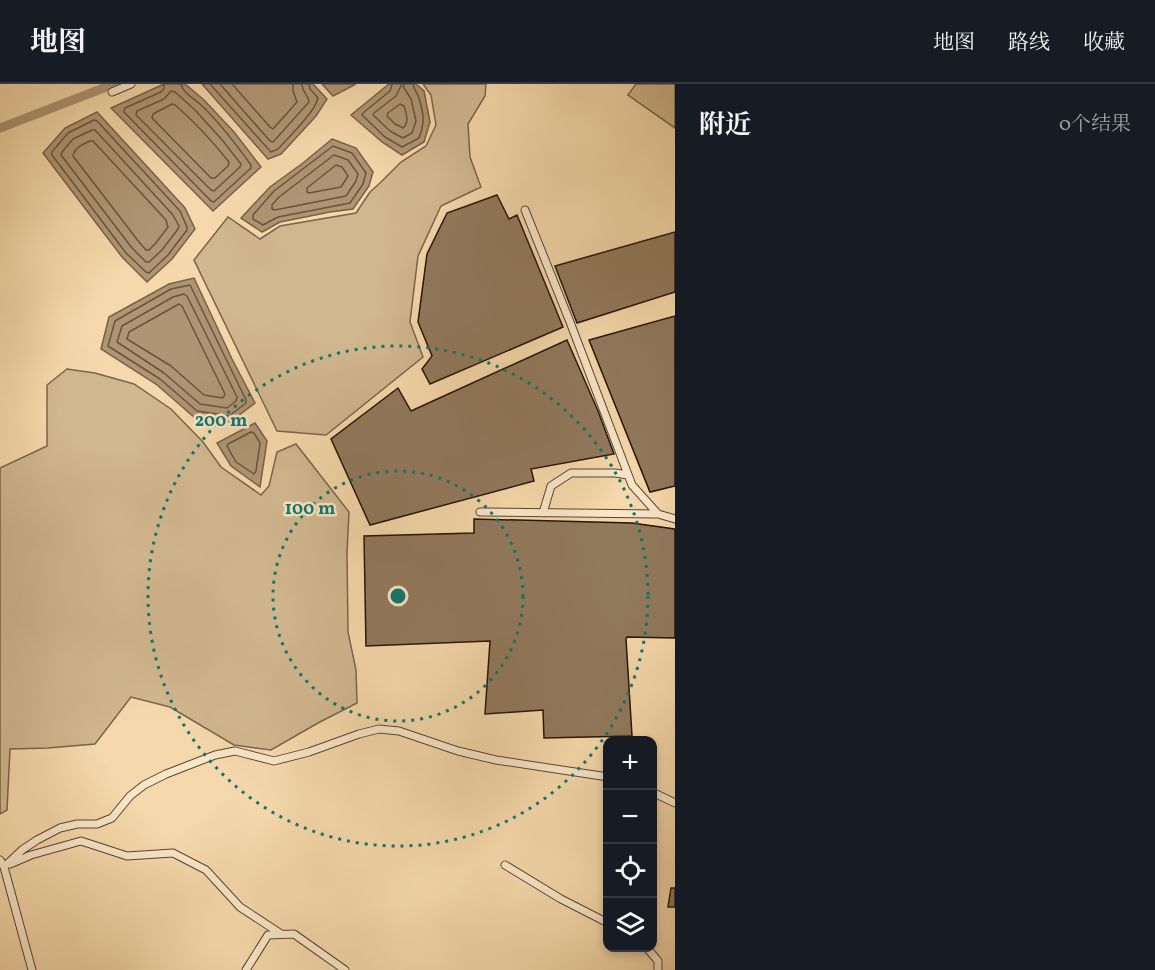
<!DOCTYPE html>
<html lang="zh">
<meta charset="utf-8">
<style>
:root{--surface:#171b24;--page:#20242c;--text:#f1f3f6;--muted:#9ea1a6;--line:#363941}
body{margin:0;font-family:Vollkorn,"Noto Serif SC",serif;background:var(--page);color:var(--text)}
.controls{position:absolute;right:18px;bottom:18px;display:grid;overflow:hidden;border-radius:12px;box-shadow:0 3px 9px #0003}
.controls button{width:54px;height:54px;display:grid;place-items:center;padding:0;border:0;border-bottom:2px solid var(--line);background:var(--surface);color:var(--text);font:30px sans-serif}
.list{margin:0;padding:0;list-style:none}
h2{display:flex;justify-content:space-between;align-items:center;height:78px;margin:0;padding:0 24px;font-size:26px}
h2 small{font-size:20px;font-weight:400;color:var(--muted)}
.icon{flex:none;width:33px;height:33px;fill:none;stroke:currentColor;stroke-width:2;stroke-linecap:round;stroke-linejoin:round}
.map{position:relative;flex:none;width:675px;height:886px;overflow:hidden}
header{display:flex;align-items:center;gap:36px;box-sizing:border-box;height:84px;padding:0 30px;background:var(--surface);border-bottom:2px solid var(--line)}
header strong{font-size:28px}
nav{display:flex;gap:33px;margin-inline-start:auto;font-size:21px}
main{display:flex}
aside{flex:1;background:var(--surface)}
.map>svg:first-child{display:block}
.green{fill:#d1b78f;stroke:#7a654b;stroke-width:1.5}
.water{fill:#ae9573;stroke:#776148;stroke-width:1.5}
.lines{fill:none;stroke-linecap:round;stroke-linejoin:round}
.shore{stroke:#69543d;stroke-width:1.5}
.canal{stroke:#ae9573;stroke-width:9}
.building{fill:#91795c;stroke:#241307;stroke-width:1.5}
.street-casing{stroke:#584430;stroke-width:9}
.street{stroke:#f8e6c8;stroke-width:7}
.ring{fill:none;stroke:#0f766e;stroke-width:3;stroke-dasharray:3 6}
.centre{fill:#0f766e;stroke:#f8e6c8;stroke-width:3}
.ring-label{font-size:18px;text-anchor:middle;font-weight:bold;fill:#0f766e;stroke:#f8e6c8;stroke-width:5;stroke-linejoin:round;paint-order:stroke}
</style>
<header>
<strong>地图</strong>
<nav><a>地图</a><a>路线</a><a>收藏</a></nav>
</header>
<main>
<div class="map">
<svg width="675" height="886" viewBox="0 0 675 886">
<rect width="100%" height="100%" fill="#f5d8ab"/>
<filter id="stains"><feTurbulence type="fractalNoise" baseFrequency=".00333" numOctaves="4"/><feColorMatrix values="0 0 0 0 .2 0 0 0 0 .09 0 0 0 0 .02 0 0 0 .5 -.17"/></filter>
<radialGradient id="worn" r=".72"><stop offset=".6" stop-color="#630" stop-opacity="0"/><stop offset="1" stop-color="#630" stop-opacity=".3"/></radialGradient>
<!-- green -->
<path class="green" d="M423,0H486L485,12L468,40L470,73L481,103L441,122L418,172L410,238L423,273L326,351L277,347L194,176L228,133L260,155L280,142L356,129L370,108L380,99L401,78L426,62L436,41L431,11Z
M636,0H675V44L628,11Z
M67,285L95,289L134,300L171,325L203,358L221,383L261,411L269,402L277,368L296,360L349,428L347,469L348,548L356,586L357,619L318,639L271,666L234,661L170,623L131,613L95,660L48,664L10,665L7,726L0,730V384L47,362V301Z"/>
<!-- water -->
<path class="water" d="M164,0H185L204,16L234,48L261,83L213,127L111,24Z
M202,0H313L327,15L316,32L281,70L268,75Z
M322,0H356L333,12Z
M389,0H416L424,7L430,38L424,58L402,71L382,58L351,31Z
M97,28L185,124L195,145L172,175L147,198L122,173L43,69L65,44Z
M332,55L356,64L373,88L369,102L353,125L330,128L280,138L262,148L241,134L270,103L303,79Z
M194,194L232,275L255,319L230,338L194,333L156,300L101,265L109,233L169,200Z
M255,339L267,357L260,403L231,382L217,359Z"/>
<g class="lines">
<!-- shore -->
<path class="shore" d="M164,0V5L161,8L125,24L124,28L211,117L214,118L251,84V81C236,60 219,38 200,20C193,14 183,9 181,0
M210,0L271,68L278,65C289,53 315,28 318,14L310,5L309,0
M220,0L270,57L273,58L309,18C309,12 302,8 302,0
M232,0L270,43L273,45L297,18L293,7V0
M392,0L390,7L363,29L362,31L385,53L402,63L419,54C425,38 424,31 419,14C417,8 414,6 413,0
M400,0L401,2L396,12L374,29L373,31L390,47L403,54L412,49L416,37L411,15L403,2L405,0
M171,7L175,8L195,26L223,57L241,80L240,83L214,107L211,106L136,31L137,27L164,15Z
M172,20L175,21C195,38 212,57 229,78L228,82L215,94H211L152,34L153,30Z
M400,20L404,22C406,29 410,38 403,44L395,40L387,32L388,29Z
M94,36L97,37L180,127L187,143V146L168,171L149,189L146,188L126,169L52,71V68L68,49Z
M92,46H95L173,131L179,142L178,145L162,166L149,178H146L132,164L61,71L62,68L73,55Z
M90,57H93L166,136L168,143L155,160L149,166H146L139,158L73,72C74,64 83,60 90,57Z
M333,62L352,69L366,89L363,100L350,119L278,133L263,141L253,135V131L274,107Z
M334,71L348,76L358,90L356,97L346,112L275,126L272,125V121L279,113Z
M336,81L342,83L348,92L341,103L309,109L307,108V104Z
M190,201L246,316V319L229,332L197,327L160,295L108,262L115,237L171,205Z
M184,210L187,212L237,313L236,317L227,324L200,320L164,289L117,258L122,242L173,213Z
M179,220L182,222L225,310L223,314L204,311L171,282L127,255L129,248Z
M251,348L254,349L260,359L256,387L254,390L236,378L227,362L228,360Z"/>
<!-- canal -->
<path class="canal" d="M0,44L114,0"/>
</g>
<!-- building -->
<path class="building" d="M497,111L509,135L517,131L563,243L430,300L422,285L432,272L418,238L427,170L447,129Z
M675,148V208L577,239L555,182Z
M675,232V402L650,408L589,256Z
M567,256L598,327L614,370L531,385L534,397L370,441L331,355L398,304L411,327Z
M474,435L632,439L675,445V554L627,553L626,555L632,652L544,654L543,626L485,630L490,557L366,562L364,452L474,449Z
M671,804H675V823H668Z"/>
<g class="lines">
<defs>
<path id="street" d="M112,8L131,0
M525,126L570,238L632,401L658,430L675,435
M480,428L658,430
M543,429L551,402L571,389H615L628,391
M652,708L675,719
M0,776L4,783L32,886
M10,780L31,771L81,757L127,772L173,769L206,786L240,823L281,850
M505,781L561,815L608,839
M4,783L22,766L37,756L60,744L77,740H97L112,734L130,712L144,701L166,690L215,671L235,667L274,677L309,668L359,650L379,645L399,647L458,667L496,676L608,693
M647,864L658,877V886
M246,886L268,851L294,850L345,886"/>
</defs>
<!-- street casing -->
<use href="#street" class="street-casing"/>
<!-- street -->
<use href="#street" class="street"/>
</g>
<!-- distance rings -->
<g class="ring">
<circle cx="398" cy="512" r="125"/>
<circle cx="398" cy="512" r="250"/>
</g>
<circle cx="398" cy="512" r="9" class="centre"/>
<g class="ring-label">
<text x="221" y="342">200 m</text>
<text x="310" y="430">100 m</text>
</g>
<rect width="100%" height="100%" filter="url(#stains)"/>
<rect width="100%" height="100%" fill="url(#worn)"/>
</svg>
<div class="controls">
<button>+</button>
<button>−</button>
<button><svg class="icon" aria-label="locate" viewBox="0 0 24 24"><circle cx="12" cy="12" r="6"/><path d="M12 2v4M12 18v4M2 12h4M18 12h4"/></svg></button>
<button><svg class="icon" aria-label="layers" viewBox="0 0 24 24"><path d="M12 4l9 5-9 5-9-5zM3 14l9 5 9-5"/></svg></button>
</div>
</div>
<aside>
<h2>附近<small>0个结果</small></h2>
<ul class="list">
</ul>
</aside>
</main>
